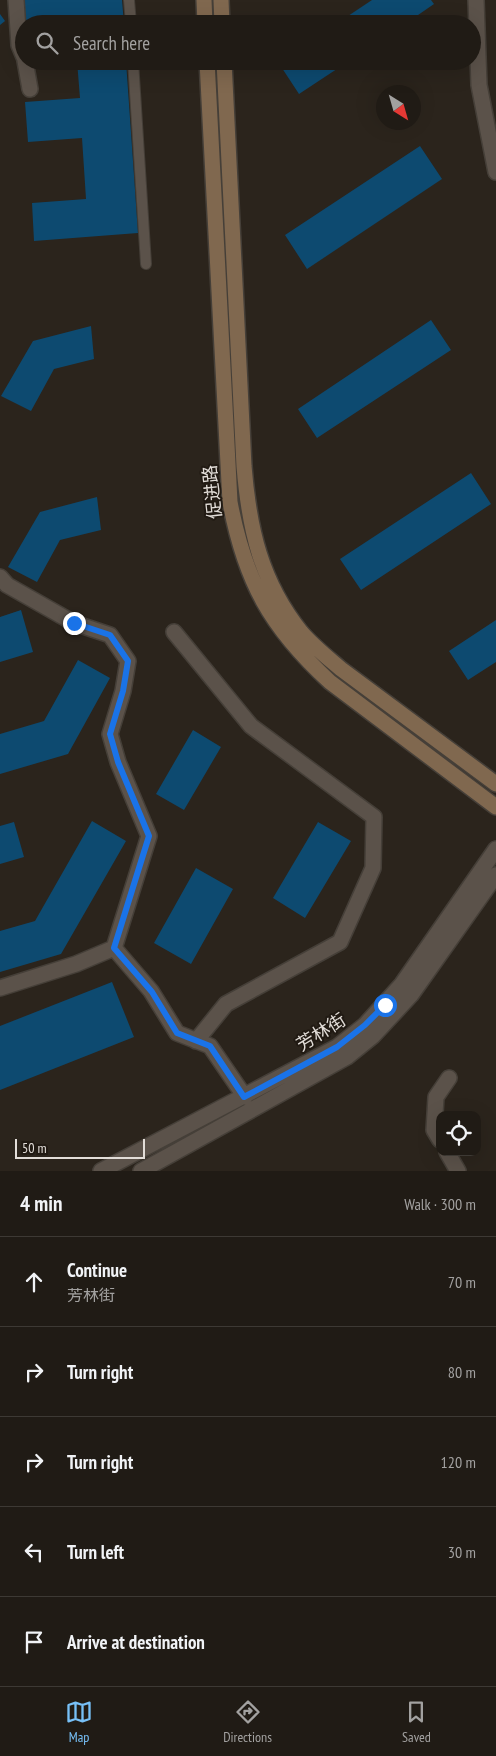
<!DOCTYPE html>
<meta charset="utf-8">
<style>
:root{--surface:#201b15;--page:#2d2822;--text:#f1f3f6;--muted:#a2a1a0;--line:#3d3934;--accent:#77c0f7}
body{margin:0;font-family:"PT Sans Narrow","Noto Sans SC",sans-serif;background:var(--page);color:var(--text)}
.controls{position:absolute;right:15px;bottom:15px;display:grid;overflow:hidden;border-radius:10px;box-shadow:0 5px 20px #0002}
.controls button{width:45px;height:45px;display:grid;place-items:center;padding:0;border:0;border-bottom:1px solid var(--line);background:var(--surface);color:var(--text);font:25px sans-serif}
.compass{position:absolute;left:376px;top:85px;width:45px;height:45px;border-radius:50%;background:var(--surface);box-shadow:0 5px 20px #0002;rotate:143deg}
.scale{position:absolute;left:15px;bottom:12px;width:130px;box-sizing:border-box;padding-left:5px;border:2px solid #e2ddd8;border-top:0;font-size:14px;line-height:18px;white-space:nowrap;color:#e2ddd8;-webkit-text-stroke:4px #211a13;paint-order:stroke}
.stop{position:absolute;width:15px;height:15px;margin:-11px;border:4px solid #1a73e8;border-radius:50%;background:#fff}
.stop.end{background:#1a73e8;border-color:#fff;box-shadow:0 1px 5px #0008}
.list{margin:0;padding:0;list-style:none}
h2{display:flex;justify-content:space-between;align-items:center;height:65px;margin:0;padding:0 20px;font-size:21px}
h2 small{font-size:16px;font-weight:400;color:var(--muted)}
.list li{display:grid;grid-template-columns:32px 1fr auto;gap:15px;align-items:center;box-sizing:border-box;height:90px;padding:0 20px;border-top:1px solid var(--line)}
.list b{display:block;font-size:19px;white-space:nowrap}
.list p{margin:0;font-size:16px;white-space:nowrap;color:var(--muted)}
.list em{font-size:16px;font-style:normal;color:var(--muted)}
.icon{flex:none;width:28px;height:28px;fill:none;stroke:currentColor;stroke-width:2;stroke-linecap:round;stroke-linejoin:round}
.map{position:relative;flex:none;width:496px;height:1171px;overflow:hidden}
.search{position:absolute;background:var(--surface);box-shadow:0 5px 20px #0002;left:15px;right:15px;top:15px;height:55px;display:flex;align-items:center;gap:12px;box-sizing:border-box;padding:0 18px;border-radius:28px;color:var(--muted);font-size:19px}
.sheet{height:515px;background:var(--surface)}
nav{display:flex;justify-content:space-around;align-items:center;box-sizing:border-box;height:70px;border-top:1px solid var(--line);background:var(--surface);font-size:14px;color:var(--muted)}
nav a{display:grid;justify-items:center;gap:2px}
nav .on{color:var(--accent)}
.map>svg:first-child{display:block}
.building{fill:#0d4a70}
.lines{fill:none;stroke-linecap:round;stroke-linejoin:round}
.lane-casing{stroke:#453f38;stroke-width:12}
.street-casing{stroke:#453f38;stroke-width:18}
.secondary-casing{stroke:#453f38;stroke-width:18}
.lane{stroke:#5b524a;stroke-width:10}
.street{stroke:#5b524a;stroke-width:15}
.secondary{stroke:#80684f;stroke-width:15}
.route{stroke:#1a73e8;stroke-width:6}
.labels{text-anchor:middle;dominant-baseline:central;stroke-width:4;stroke-linejoin:round;paint-order:stroke}
.street-label{font-size:18px;fill:#e2ddd8;stroke:#211a13}
</style>
<div class="map">
<svg width="496" height="1171" viewBox="0 0 496 1171">
<rect width="100%" height="100%" fill="#2b241c"/>
<!-- building -->
<path class="building" d="M23,0H122L124,24H25Z
M372,0H431L434,4L405,24H336Z
M0,14L5,21L0,25Z
M77,61H126L138,233L34,241L32,203L86,199L82,138L28,142L25,102L80,98Z
M279,61H349L299,94L278,62Z
M420,146L442,179L307,269L285,235Z
M431,320L451,350L317,438L298,409Z
M91,326L94,359L54,369L31,411L1,396L33,341Z
M471,473L491,504L361,590L340,559Z
M97,497L101,530L60,540L37,582L8,567L40,512Z
M21,610L33,652L0,662V617Z
M496,620V662L468,680L449,651Z
M78,660L110,678L68,754L0,774V734L44,721Z
M193,730L221,747L184,810L156,794Z
M92,821L126,841L61,954L0,972V931L35,921Z
M14,822L24,857L0,864V826Z
M318,822L351,841L305,918L273,898Z
M196,868L233,889L191,964L154,943Z
M112,982L134,1037L0,1090V1026Z"/>
<g class="lines">
<defs>
<path id="lane" d="M129,0L131,24
M133,61L146,264"/>
<path id="street" d="M16,0L19,45L24,57
M476,0L479,85L496,172
M25,61L30,89
M0,577L7,585L74,623L110,635L128,661L123,691L110,734L118,762L149,836L114,948L151,991L177,1033L210,1046L245,1097
M174,632L251,726L374,817L373,868L340,942L226,1004L196,1041
M0,988L76,964L114,948
M440,1140L434,1130L436,1097L449,1078
M447,1152L458,1171
M101,1171L337,1047L365,1025L402,984L496,849
M141,1171L347,1057L373,1036L411,995L496,875"/>
<path id="secondary" d="M204,0L205,24
M221,0L222,24
M207,61L230,502C245,581 270,627 330,682L496,807
M224,61L244,466C249,529 261,582 301,632C313,646 327,657 341,669L496,784"/>
</defs>
<!-- lane casing -->
<use href="#lane" class="lane-casing"/>
<!-- street casing -->
<use href="#street" class="street-casing"/>
<!-- secondary casing -->
<use href="#secondary" class="secondary-casing"/>
<!-- lane -->
<use href="#lane" class="lane"/>
<!-- street -->
<use href="#street" class="street"/>
<!-- secondary -->
<use href="#secondary" class="secondary"/>
</g>
<g class="lines">
<!-- route -->
<path class="route" d="M74,623L110,635L128,661L123,691L110,734L118,762L149,836L114,948L152,992L177,1033L210,1046L244,1097L337,1047L365,1025L385,1005"/>
</g>
<g class="labels">
<!-- street labels -->
<g class="street-label">
<text transform="translate(212 492) rotate(-96)">促进路</text>
<text transform="translate(321 1032) rotate(-32)">芳林街</text>
</g>
</g>
</svg>
<div class="controls">
<button><svg class="icon" aria-label="locate" viewBox="0 0 24 24"><circle cx="12" cy="12" r="6"/><path d="M12 2v4M12 18v4M2 12h4M18 12h4"/></svg></button>
</div>
<svg class="compass" viewBox="-18 -18 36 36"><path d="M0-13l5 13h-10z" fill="#e53935"/><path d="M0 13l5-13h-10z" fill="#a2a1a0"/></svg>
<div class="scale">50 m</div>
<div class="stop" style="left:385px;top:1005px"></div>
<div class="stop end" style="left:74px;top:623px"></div>
<div class="search"><svg class="icon" aria-label="search" viewBox="0 0 24 24"><circle cx="10" cy="10" r="6"/><path d="M15 15l6 6"/></svg>Search here</div>
</div>
<section class="sheet">
<h2>4 min<small>Walk · 300 m</small></h2>
<ul class="list">
<li><svg class="icon" aria-label="ahead" viewBox="0 0 24 24"><path d="M12 20V5M6 11l6-6 6 6"/></svg><div><b>Continue</b><p>芳林街</p></div><em>70 m</em></li>
<li><svg class="icon" aria-label="right" viewBox="0 0 24 24"><path d="M7 20v-9h11M14 6l5 5-5 5"/></svg><div><b>Turn right</b></div><em>80 m</em></li>
<li><svg class="icon" aria-label="right" viewBox="0 0 24 24"><path d="M7 20v-9h11M14 6l5 5-5 5"/></svg><div><b>Turn right</b></div><em>120 m</em></li>
<li><svg class="icon" aria-label="left" viewBox="0 0 24 24"><path d="M17 20v-9H6M10 6l-5 5 5 5"/></svg><div><b>Turn left</b></div><em>30 m</em></li>
<li><svg class="icon" aria-label="arrive" viewBox="0 0 24 24"><path d="M6 21V4h12l-3 4 3 4H6"/></svg><div><b>Arrive at destination</b></div></li>
</ul>
</section>
<nav>
<a class="on"><svg class="icon" aria-label="map" viewBox="0 0 24 24"><path d="M3 6l6-2 6 2 6-2v14l-6 2-6-2-6 2zM9 4v14M15 6v14"/></svg>Map</a>
<a><svg class="icon" aria-label="directions" viewBox="0 0 24 24"><path d="M12 3l9 9-9 9-9-9zM9 14v-3h6M13 9l2 2-2 2"/></svg>Directions</a>
<a><svg class="icon" aria-label="saved" viewBox="0 0 24 24"><path d="M7 4h10v16l-5-4-5 4z"/></svg>Saved</a>
</nav>
